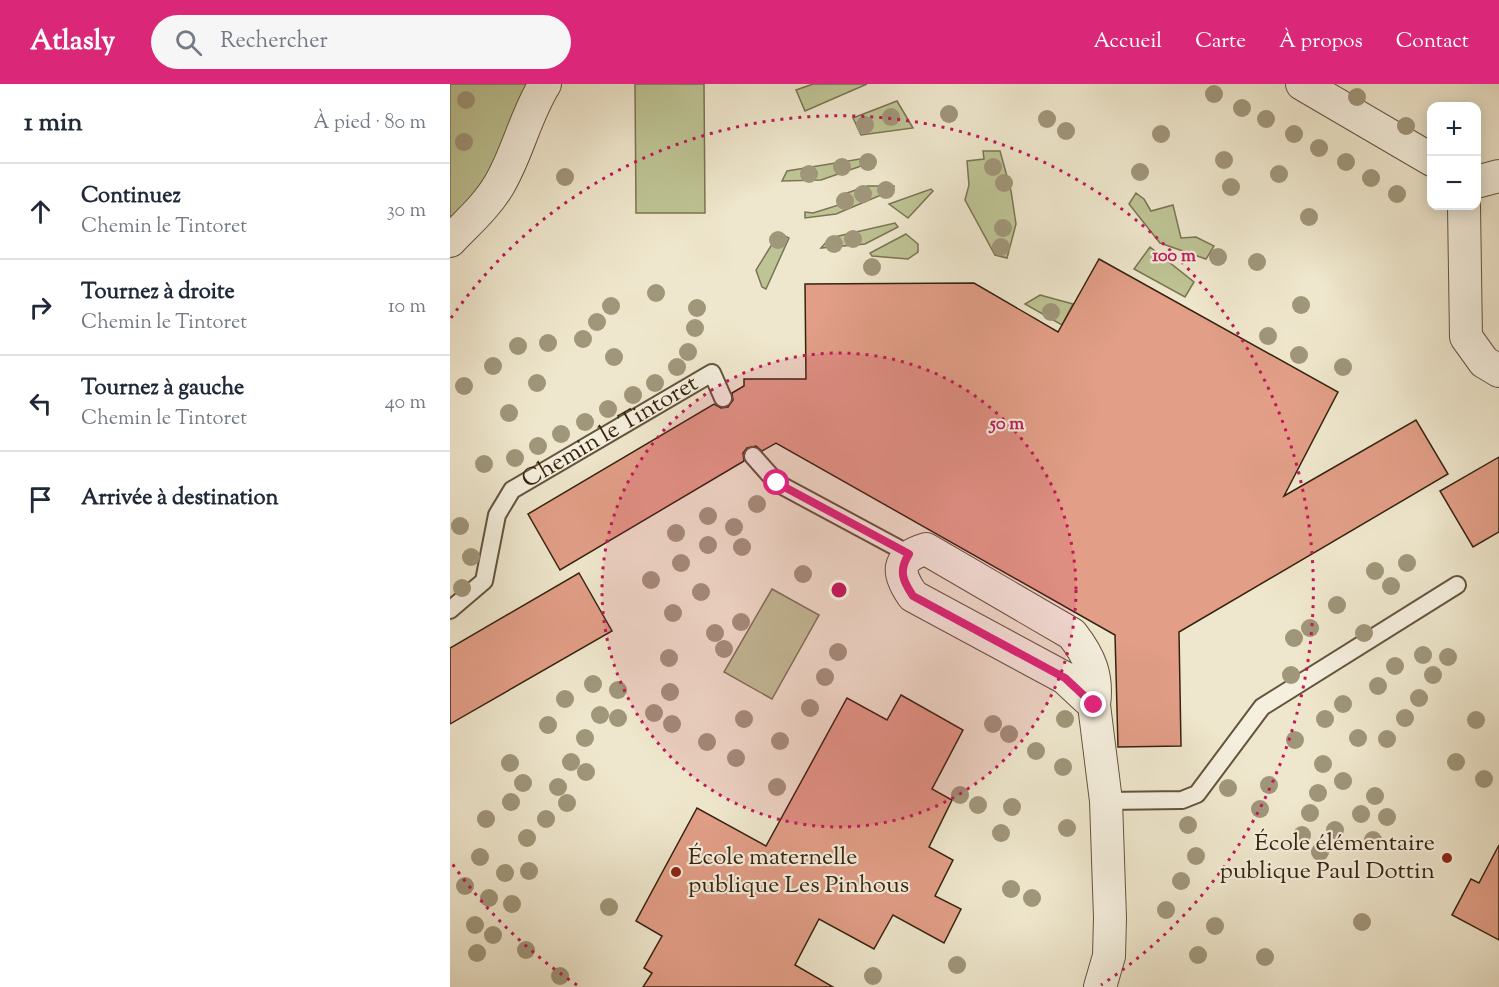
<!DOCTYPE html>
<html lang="fr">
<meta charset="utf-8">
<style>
:root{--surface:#fff;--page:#f6f6f7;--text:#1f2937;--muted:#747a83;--line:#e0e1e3;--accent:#db2777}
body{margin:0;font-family:"Sorts Mill Goudy",serif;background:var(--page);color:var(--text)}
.controls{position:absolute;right:18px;top:18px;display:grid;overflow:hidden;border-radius:12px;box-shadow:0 3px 15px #0003}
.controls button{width:54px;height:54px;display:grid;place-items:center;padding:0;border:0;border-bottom:2px solid var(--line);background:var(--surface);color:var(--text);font:30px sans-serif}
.stop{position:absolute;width:18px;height:18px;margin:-14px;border:4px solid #db2777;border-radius:50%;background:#fff}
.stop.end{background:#db2777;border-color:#fff;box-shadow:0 2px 6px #0008}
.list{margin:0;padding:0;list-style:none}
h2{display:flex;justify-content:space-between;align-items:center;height:78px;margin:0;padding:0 24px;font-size:26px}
h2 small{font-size:20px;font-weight:400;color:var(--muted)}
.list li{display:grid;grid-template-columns:39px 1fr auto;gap:18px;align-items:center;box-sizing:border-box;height:96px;padding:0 24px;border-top:2px solid var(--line)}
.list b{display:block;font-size:22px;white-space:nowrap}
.list p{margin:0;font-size:20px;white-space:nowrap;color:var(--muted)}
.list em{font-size:20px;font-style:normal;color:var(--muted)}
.icon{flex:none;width:33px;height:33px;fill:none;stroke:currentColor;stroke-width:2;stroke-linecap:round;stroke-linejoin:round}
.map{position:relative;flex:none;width:1049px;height:903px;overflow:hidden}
header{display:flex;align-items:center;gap:36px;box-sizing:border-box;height:84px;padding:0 30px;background:var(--accent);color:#fff}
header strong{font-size:28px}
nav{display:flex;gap:33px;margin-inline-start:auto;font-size:21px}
.search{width:420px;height:54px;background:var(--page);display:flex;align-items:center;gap:15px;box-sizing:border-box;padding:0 21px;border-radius:33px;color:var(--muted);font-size:22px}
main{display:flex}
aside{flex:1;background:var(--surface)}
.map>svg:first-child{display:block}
.green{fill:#bec495;stroke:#7a7452;stroke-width:1.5}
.building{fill:#e29e87;stroke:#36230f;stroke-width:1.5}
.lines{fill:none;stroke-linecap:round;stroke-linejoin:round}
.service-casing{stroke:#64543e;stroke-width:20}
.minor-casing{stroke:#64543e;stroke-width:34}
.service{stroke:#f5efde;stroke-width:16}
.minor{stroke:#f5efde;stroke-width:32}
.tree{fill:#a0967a}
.route{stroke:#db2777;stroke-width:8}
.ring{fill:none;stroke:#c2185b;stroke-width:3;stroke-dasharray:3 6}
.poi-dot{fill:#8f2418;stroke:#f5efde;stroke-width:2}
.labels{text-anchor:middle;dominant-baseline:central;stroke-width:4.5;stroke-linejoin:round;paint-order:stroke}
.street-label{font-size:24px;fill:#36230f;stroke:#f5efde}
.poi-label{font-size:24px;fill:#36230f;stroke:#f5efde;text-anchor:end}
.centre{fill:#c2185b;stroke:#f5efde;stroke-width:3}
.ring-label{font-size:18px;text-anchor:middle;font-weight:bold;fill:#c2185b;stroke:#f5efde;stroke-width:4.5;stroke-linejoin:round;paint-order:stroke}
</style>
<header>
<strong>Atlasly</strong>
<div class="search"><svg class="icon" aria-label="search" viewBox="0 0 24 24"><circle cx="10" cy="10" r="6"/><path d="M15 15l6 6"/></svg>Rechercher</div>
<nav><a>Accueil</a><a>Carte</a><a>À propos</a><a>Contact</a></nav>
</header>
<main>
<aside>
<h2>1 min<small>À pied · 80 m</small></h2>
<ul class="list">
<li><svg class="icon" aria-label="ahead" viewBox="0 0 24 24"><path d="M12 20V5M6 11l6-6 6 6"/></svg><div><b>Continuez</b><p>Chemin le Tintoret</p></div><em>30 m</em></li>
<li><svg class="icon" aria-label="right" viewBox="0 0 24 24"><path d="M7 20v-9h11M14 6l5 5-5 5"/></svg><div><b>Tournez à droite</b><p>Chemin le Tintoret</p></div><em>10 m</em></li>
<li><svg class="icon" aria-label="left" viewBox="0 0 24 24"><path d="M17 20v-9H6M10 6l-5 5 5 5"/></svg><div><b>Tournez à gauche</b><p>Chemin le Tintoret</p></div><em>40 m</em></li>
<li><svg class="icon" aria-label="arrive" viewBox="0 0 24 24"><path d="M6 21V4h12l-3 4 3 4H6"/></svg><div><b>Arrivée à destination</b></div></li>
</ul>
</aside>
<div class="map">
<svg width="1049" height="903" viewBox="0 0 1049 903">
<rect width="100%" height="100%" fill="#efe7cd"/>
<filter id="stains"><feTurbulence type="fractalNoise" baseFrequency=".00333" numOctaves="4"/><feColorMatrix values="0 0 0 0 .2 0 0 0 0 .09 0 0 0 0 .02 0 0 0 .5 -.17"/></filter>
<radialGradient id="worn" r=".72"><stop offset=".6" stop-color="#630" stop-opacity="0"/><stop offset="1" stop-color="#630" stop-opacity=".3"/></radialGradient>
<!-- green -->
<path class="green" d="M0,0H85L39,101L0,149Z
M185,0H254L255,129H186Z
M363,0H417L355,27L346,6Z
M447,17L463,44L411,51L403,34Z
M533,67H550L561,107L566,140L557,174L545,171L515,116L519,101L517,77L534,75Z
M422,73L424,81L411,82L371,96L332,97L337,87Z
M417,102H444L443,106L386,130L355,134V128L363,129L392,120L394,110Z
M481,105L483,107L458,134L439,120Z
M686,109L694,115L701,127L723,121L731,154L746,153L764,162L756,175L710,159L679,120Z
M445,139L448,143L415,160L371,164L380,154Z
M329,149L339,154L316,205L312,203L306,186Z
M456,150L468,160V168L458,175L422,172L420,169Z
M700,163L744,198L735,213L684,185Z
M590,211L623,220L612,241L575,220Z
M322,505L369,531L322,615L274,588Z"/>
<!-- building -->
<path class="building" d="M649,175L888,308L834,412L966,336L998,390L729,548L731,662L668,663L665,551L326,359L312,367L306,362L297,364L293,369L294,377L110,486L78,430L264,320L271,324L278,323L283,316L282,309L294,302V295H356L355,200L524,199L608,248Z
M1049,373V448L1023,463L990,407Z
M129,489L162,547L0,640V564Z
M451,611L513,646L482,705L502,716L479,763L503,776L485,812L511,825L494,859L443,831L424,865L369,835L345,881L383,903H193L202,889L194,884L212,852L186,837L247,724L316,762L397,614L437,636Z
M1049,761V856L1002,831L1021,795L1029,799Z"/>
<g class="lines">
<defs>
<g id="service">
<path d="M303,372L327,399L459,470"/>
<path id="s1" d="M0,526L34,497L47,431L62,406L262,289L273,314"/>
<path d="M656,717L732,716L747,710L812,623L1007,501"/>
</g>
<path id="minor" d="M852,0L982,76
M1026,98L1049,92
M1014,122L1016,253L1034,278L1049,287
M0,157C17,139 36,123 49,101C68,69 75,32 95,0
M644,621C648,592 640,573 622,550L476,465C445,474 447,489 463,512L615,594L644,621L656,717L660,834L659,872L650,903"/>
</defs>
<!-- service casing -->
<use href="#service" class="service-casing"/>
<!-- minor casing -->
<use href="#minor" class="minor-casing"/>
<!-- service -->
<use href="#service" class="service"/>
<!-- minor -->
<use href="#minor" class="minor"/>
</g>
<!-- trees -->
<g class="tree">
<circle cx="764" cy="10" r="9"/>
<circle cx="907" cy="13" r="9"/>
<circle cx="16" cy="16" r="9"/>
<circle cx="792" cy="24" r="9"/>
<circle cx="499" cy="30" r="9"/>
<circle cx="441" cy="33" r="9"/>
<circle cx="597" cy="35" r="9"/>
<circle cx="816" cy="35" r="9"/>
<circle cx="415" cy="41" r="9"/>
<circle cx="956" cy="42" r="9"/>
<circle cx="616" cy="47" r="9"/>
<circle cx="711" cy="50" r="9"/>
<circle cx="844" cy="50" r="9"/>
<circle cx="14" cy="58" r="9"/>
<circle cx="869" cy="64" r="9"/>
<circle cx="774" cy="76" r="9"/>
<circle cx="418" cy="78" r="9"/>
<circle cx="896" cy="78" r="9"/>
<circle cx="392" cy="83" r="9"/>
<circle cx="543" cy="83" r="9"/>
<circle cx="690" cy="88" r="9"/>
<circle cx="359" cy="90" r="9"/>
<circle cx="829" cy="90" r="9"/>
<circle cx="115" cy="93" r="9"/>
<circle cx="921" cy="94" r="9"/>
<circle cx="554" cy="99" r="9"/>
<circle cx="781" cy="103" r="9"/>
<circle cx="436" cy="106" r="9"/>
<circle cx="413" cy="110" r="9"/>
<circle cx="947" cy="110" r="9"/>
<circle cx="395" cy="117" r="9"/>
<circle cx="859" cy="133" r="9"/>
<circle cx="553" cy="144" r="9"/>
<circle cx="403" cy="155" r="9"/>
<circle cx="328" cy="156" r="9"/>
<circle cx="384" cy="160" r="9"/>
<circle cx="551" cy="163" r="9"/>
<circle cx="768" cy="173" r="9"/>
<circle cx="807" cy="178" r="9"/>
<circle cx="422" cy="183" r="9"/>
<circle cx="206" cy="209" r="9"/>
<circle cx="851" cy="221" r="9"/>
<circle cx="161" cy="222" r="9"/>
<circle cx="247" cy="224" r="9"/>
<circle cx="601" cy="228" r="9"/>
<circle cx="147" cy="238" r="9"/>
<circle cx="245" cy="244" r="9"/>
<circle cx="818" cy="252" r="9"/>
<circle cx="133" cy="255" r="9"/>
<circle cx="98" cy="259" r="9"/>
<circle cx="68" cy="262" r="9"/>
<circle cx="238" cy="268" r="9"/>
<circle cx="849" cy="271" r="9"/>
<circle cx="164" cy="273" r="9"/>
<circle cx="43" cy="282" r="9"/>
<circle cx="227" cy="283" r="9"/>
<circle cx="893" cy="283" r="9"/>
<circle cx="87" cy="299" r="9"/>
<circle cx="205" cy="299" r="9"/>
<circle cx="14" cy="302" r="9"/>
<circle cx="183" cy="311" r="9"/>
<circle cx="158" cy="325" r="9"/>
<circle cx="59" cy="329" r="9"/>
<circle cx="135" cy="338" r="9"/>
<circle cx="111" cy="350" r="9"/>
<circle cx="88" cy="362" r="9"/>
<circle cx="65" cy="374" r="9"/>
<circle cx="34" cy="380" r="9"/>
<circle cx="307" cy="420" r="9"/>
<circle cx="258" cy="432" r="9"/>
<circle cx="10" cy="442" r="9"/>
<circle cx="284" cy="443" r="9"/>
<circle cx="226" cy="449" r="9"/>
<circle cx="258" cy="461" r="9"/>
<circle cx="292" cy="463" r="9"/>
<circle cx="21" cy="473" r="9"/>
<circle cx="231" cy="479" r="9"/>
<circle cx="957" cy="479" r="9"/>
<circle cx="925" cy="487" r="9"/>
<circle cx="353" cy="490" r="9"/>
<circle cx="201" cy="496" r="9"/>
<circle cx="941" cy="502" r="9"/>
<circle cx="12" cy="504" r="9"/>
<circle cx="251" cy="508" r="9"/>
<circle cx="887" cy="521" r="9"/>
<circle cx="223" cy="529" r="9"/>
<circle cx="291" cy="538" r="9"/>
<circle cx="860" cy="544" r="9"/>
<circle cx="265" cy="549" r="9"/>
<circle cx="914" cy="549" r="9"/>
<circle cx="844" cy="554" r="9"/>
<circle cx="274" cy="565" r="9"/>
<circle cx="388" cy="568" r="9"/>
<circle cx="973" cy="571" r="9"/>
<circle cx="998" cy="573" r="9"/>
<circle cx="219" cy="574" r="9"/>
<circle cx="945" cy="582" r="9"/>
<circle cx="841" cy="591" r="9"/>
<circle cx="983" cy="591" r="9"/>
<circle cx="375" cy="593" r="9"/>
<circle cx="143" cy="600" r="9"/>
<circle cx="928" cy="602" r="9"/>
<circle cx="168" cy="606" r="9"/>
<circle cx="220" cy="608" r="9"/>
<circle cx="969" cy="614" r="9"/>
<circle cx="115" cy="615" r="9"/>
<circle cx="893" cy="620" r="9"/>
<circle cx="360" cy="624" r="9"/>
<circle cx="204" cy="629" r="9"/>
<circle cx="150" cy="631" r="9"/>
<circle cx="168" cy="634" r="9"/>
<circle cx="955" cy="634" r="9"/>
<circle cx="294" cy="635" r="9"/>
<circle cx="615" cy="635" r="9"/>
<circle cx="875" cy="635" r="9"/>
<circle cx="1026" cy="636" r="9"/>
<circle cx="222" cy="640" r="9"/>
<circle cx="543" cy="640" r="9"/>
<circle cx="98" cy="641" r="9"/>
<circle cx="559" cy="650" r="9"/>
<circle cx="135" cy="654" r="9"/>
<circle cx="908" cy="654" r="9"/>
<circle cx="937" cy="655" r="9"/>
<circle cx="845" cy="656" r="9"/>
<circle cx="330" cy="657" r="9"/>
<circle cx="257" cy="658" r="9"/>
<circle cx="586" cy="667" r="9"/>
<circle cx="286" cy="674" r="9"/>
<circle cx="121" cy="678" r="9"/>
<circle cx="1006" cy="678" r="9"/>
<circle cx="60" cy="679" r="9"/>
<circle cx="873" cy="680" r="9"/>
<circle cx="613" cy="683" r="9"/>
<circle cx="136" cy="688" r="9"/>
<circle cx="1034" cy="695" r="9"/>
<circle cx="893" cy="697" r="9"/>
<circle cx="73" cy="699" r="9"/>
<circle cx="819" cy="701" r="9"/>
<circle cx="108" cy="703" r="9"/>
<circle cx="327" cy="703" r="9"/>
<circle cx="778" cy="704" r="9"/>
<circle cx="868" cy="709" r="9"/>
<circle cx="510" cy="711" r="9"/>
<circle cx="925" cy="712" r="9"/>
<circle cx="61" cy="718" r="9"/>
<circle cx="117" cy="719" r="9"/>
<circle cx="528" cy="721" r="9"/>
<circle cx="562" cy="723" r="9"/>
<circle cx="810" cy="725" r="9"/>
<circle cx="860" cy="729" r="9"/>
<circle cx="911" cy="730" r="9"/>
<circle cx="937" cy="733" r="9"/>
<circle cx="36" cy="735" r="9"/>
<circle cx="96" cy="735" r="9"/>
<circle cx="738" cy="741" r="9"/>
<circle cx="617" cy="744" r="9"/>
<circle cx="885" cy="746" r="9"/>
<circle cx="551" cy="749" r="9"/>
<circle cx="852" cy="751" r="9"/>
<circle cx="77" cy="754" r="9"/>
<circle cx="923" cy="756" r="9"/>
<circle cx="870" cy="768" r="9"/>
<circle cx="746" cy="772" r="9"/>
<circle cx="30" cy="773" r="9"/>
<circle cx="79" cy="787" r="9"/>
<circle cx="55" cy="789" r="9"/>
<circle cx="731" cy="797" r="9"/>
<circle cx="15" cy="802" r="9"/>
<circle cx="561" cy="805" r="9"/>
<circle cx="39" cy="814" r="9"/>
<circle cx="582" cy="814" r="9"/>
<circle cx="62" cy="820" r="9"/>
<circle cx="159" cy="823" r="9"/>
<circle cx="716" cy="826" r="9"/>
<circle cx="912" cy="838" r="9"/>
<circle cx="25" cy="841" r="9"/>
<circle cx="765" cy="842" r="9"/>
<circle cx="43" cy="851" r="9"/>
<circle cx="76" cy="866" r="9"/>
<circle cx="27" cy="869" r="9"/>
<circle cx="748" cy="871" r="9"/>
<circle cx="815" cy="873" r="9"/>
<circle cx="507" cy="881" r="9"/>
<circle cx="110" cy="892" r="9"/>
<circle cx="423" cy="892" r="9"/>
</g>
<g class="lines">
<!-- route -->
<path class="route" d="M327,399L459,470C448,487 453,497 463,512L615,594L644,621"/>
</g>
<!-- distance rings -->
<circle cx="389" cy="506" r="237" fill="#c2185b" fill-opacity=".12"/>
<g class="ring">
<circle cx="389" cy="506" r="237"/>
<path d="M127 901A474 474 0 0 1 1 778M1 234A474 474 0 1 1 651 901"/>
</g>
<!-- markers -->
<g class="poi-dot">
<circle cx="997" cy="774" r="6"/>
<circle cx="226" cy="788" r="6"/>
</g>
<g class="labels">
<!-- street labels -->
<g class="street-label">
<text stroke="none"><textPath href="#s1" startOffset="255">Chemin le Tintoret</textPath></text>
</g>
<!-- poi labels -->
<g class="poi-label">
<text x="985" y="760">École élémentaire<tspan x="985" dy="28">publique Paul Dottin</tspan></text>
<text x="238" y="774" text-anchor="start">École maternelle<tspan x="238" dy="28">publique Les Pinhous</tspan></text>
</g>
</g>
<circle cx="389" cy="506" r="9" class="centre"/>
<g class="ring-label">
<text x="724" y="177">100 m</text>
<text x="557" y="345">50 m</text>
</g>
<rect width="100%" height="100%" filter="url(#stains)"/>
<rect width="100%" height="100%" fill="url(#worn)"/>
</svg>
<div class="controls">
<button>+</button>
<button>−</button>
</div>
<div class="stop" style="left:327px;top:399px"></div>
<div class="stop end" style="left:644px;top:621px"></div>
</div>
</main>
